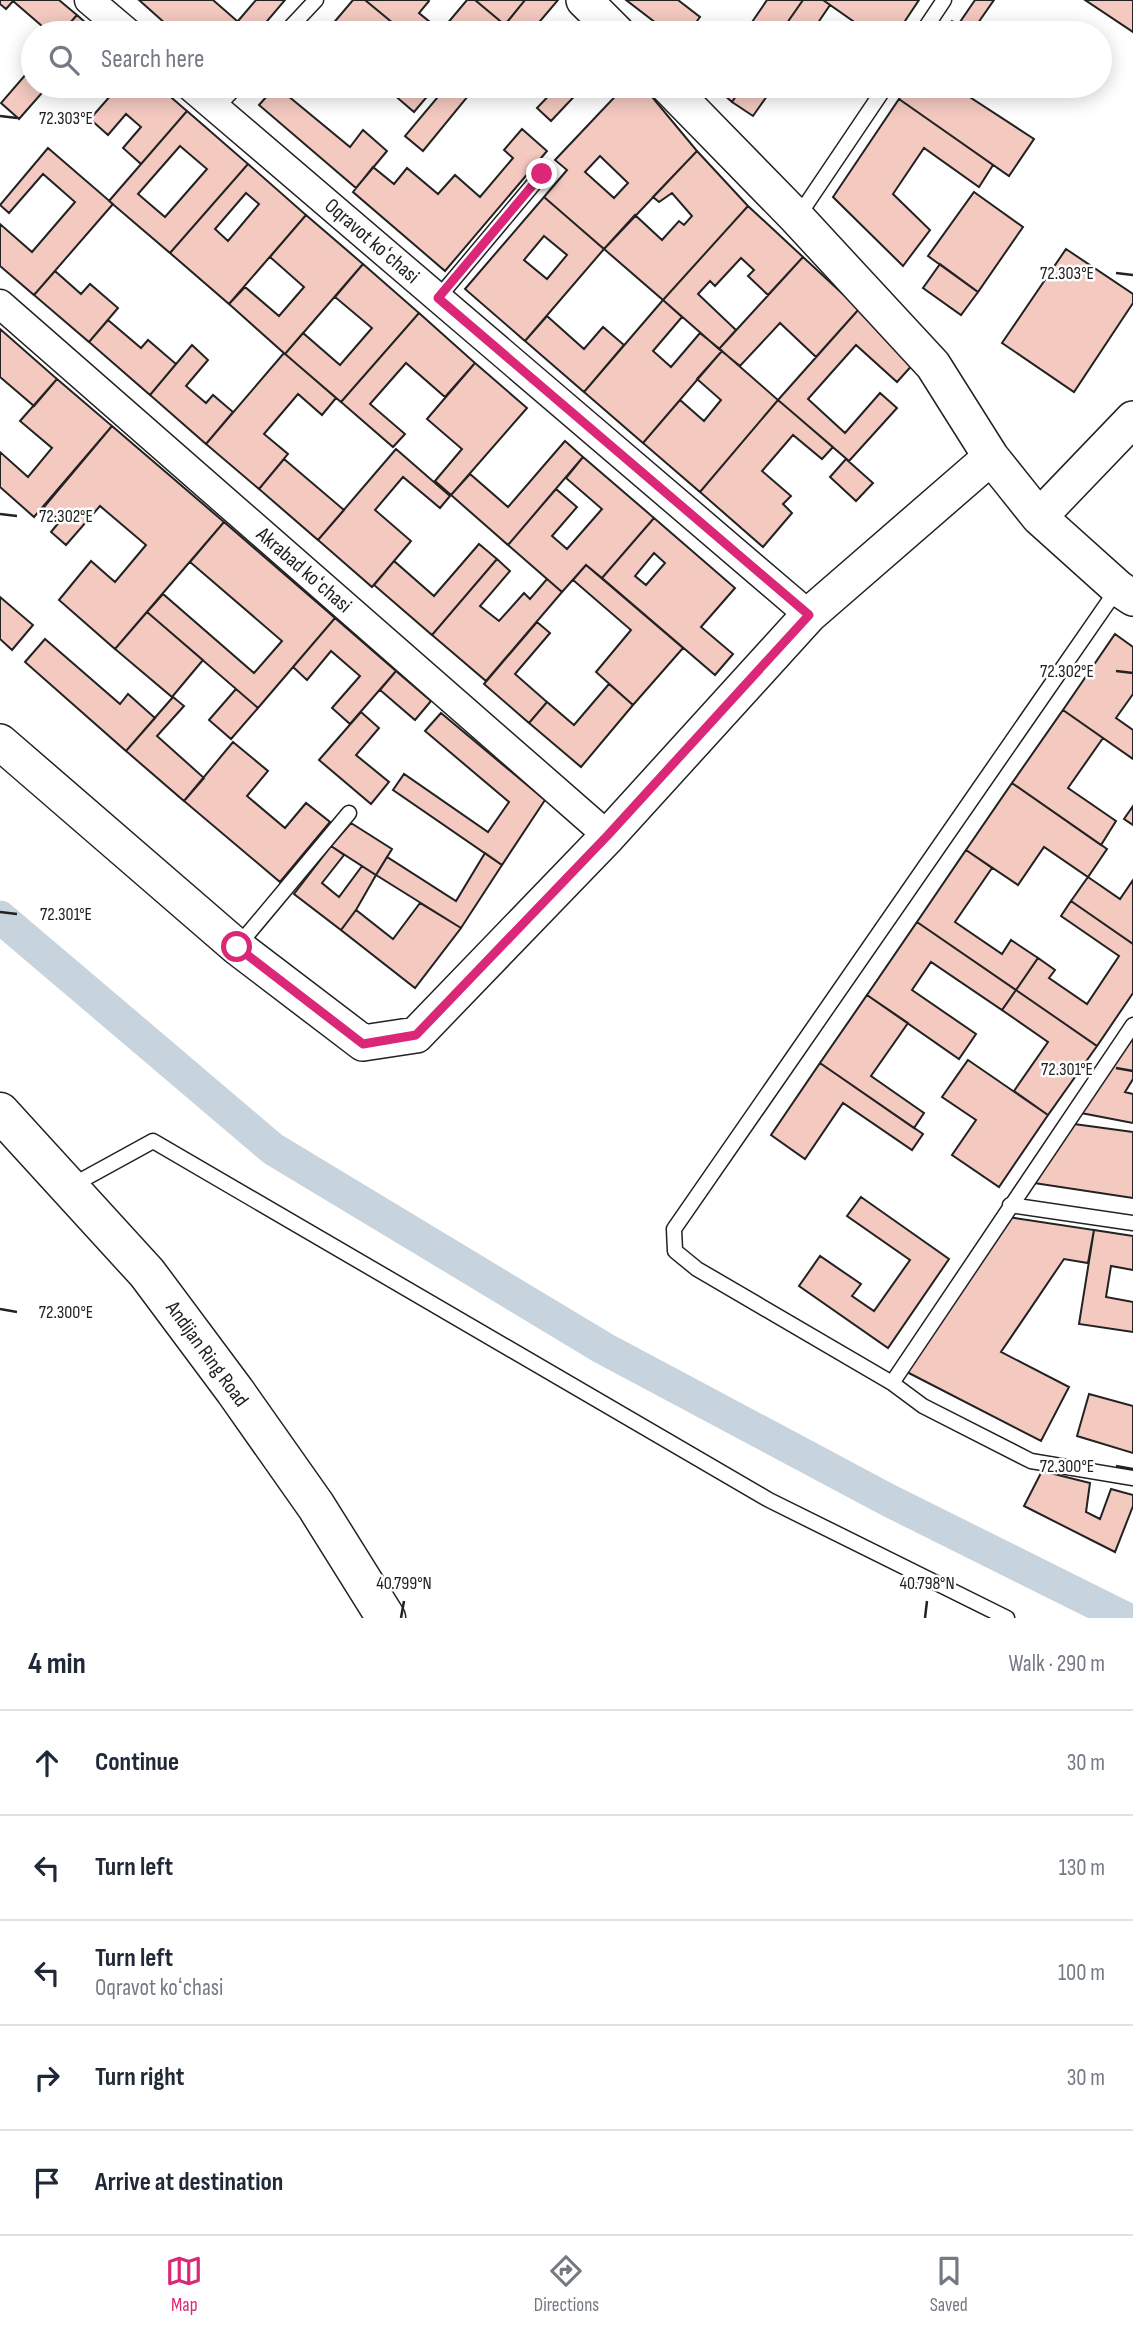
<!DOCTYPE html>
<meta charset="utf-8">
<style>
:root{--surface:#fff;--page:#f2f2f3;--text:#1f2937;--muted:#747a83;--line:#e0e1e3;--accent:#db2777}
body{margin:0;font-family:"Sofia Sans Condensed",sans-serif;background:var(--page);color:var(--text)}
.stop{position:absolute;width:21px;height:21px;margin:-16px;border:5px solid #db2777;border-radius:50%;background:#fff}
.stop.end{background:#db2777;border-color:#fff;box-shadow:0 2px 7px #0008}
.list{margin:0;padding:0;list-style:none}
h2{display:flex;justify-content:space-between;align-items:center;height:91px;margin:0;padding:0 28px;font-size:30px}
h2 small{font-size:23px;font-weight:400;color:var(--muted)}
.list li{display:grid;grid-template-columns:46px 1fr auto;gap:21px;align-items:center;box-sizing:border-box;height:105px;padding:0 28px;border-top:2px solid var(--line)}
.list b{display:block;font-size:26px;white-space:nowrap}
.list p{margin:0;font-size:23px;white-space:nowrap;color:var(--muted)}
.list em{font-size:23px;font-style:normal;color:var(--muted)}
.icon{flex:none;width:38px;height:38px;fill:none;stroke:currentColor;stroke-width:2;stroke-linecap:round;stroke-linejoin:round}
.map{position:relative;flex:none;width:1133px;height:1618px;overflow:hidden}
.search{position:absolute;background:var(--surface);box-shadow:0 4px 18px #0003;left:21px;right:21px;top:21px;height:77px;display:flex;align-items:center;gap:18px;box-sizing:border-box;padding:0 24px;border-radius:38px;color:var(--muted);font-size:26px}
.sheet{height:616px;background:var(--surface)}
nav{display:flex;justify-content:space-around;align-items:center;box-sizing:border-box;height:98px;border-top:2px solid var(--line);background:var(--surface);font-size:19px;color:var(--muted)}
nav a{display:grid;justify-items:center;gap:4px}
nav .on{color:var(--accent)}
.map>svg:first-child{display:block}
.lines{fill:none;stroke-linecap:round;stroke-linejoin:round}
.canal{stroke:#c7d3dd;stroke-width:33}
.building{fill:#f3c9c0;stroke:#222;stroke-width:2;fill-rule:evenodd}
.service-casing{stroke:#222;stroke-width:17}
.minor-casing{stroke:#222;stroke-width:31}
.tertiary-casing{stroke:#222;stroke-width:38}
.trunk-casing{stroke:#222;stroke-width:41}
.service{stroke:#fff;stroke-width:14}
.minor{stroke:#fff;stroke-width:28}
.tertiary{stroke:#fff;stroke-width:35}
.trunk{stroke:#fff;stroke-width:38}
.route{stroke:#db2777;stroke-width:9}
.ticks{fill:none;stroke:#222;stroke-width:2.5}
.labels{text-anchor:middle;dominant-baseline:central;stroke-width:5;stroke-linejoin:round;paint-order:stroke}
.street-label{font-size:21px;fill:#222;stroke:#fff}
.ticks-label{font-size:18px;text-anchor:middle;fill:#222;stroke:#fff;stroke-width:5;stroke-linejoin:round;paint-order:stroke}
</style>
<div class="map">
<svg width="1133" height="1618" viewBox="0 0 1133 1618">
<rect width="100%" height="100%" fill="#fff"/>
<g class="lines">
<!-- canal -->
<path class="canal" d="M0,917L273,1149L603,1348L888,1500L1125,1618"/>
</g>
<!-- building -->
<path class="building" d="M0,0H59L77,15L61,33H50L13,1L6,9L0,4Z
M139,0H213L244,27L239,33H176Z
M256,0H285L257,33H252L238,21Z
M353,0H365L405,33H358L354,29L350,33H325Z
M365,0H428L429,1L419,13L441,31L467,0H475L505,25L498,33H405Z
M475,0H525L505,25Z
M525,0H558L530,33H498Z
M626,0H678L700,17L688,33H669Z
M767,0H803L780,33H751L753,31L748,28Z
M803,0H823L830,5L811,33H780Z
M823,0H919L897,33H870Z
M975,0H994L971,33L958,25Z
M1085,0H1133V32Z
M77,15L97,33H61Z
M952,21L958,25L971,33H943Z
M33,66V86H48L19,119L1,103Z
M119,86H158L187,111L141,164L123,148L141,127L126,114L108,135L90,119Z
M276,86L350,147L363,130L387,151L356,188L259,105Z
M400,86H436L414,112L393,94Z
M447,86H468L473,90L423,151L405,136Z
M468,86H486L479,95Z
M558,86H584L551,121L537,108Z
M625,86H643L697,151L604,249L544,197L567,170L555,160ZM600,156L628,183L614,198L585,172Z
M714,86H743L732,102Z
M743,86H774L753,116L732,102Z
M908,86H966L962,92L1034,139L1009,176L899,99Z
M899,99L993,165L979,187L924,148L893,194L930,230L903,266L833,197Z
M187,111L248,164L170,253L109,201ZM180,146L207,169L165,217L138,194Z
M522,129L547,151L445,271L353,192L373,167L394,184L407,168L438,194L455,175L480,197L513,158L504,150Z
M48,148L113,204L34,295L0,266V224L32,252L75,202L43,174L9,213L0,205Z
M697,151L748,206L663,300L604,249L635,215L662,240L679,221L684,225L692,216L672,193L659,202L653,197Z
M248,164L306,215L229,304L170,253ZM246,193L259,204L228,241L215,229Z
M974,192L1023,227L978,292L928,256Z
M544,197L604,249L525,341L465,289ZM544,236L567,255L547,279L524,260Z
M748,206L803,257L768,295L748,276L754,270L741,258L715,286L710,281L698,294L736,330L719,349L663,300Z
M306,215L363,264L285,354L229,304L245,287L279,316L304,287L270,257Z
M1066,249L1133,294V303L1074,392L1002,343Z
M803,257L859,309L816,357L780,323L740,366L719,349Z
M363,264L419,313L341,402L285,354L303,333L340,365L372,328L335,297Z
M940,264L978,292L961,315L923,288Z
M55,271L81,294L90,284L118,308L89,342L34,295Z
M663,300L682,317L653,351L671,367L700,333L722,351L643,443L584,392Z
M859,309L916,361L897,382L856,345L808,399L845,433L880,393L897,408L849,461L778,400Z
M419,313L475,363L445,397L406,363L370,404L405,434L393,447L341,402Z
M547,316L584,349L603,327L624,345L584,392L525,341Z
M108,320L141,348L148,340L176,364L150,395L89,342Z
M0,329L57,379L34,406L0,377Z
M192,345L208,360L186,386L206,403L213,395L233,412L206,444L150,395Z
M722,351L778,400L700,492L643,443L680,400L704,421L721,400L697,379Z
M284,353L336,398L322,415L298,394L264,434L288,454L259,489L206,444Z
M475,363L527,408L451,495L435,481L462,449L427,419Z
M57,379L112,426L34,517L0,487V452L28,477L52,448L20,421Z
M778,400L833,447L822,459L793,435L762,471L791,496L783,504L792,513L763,547L700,492Z
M112,426L224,522L115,649L59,600L91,561L115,582L146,545L100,506L66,545L51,532L60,521L44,507Z
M565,441L583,457L508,545L451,495L470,474L508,507Z
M396,449L450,496L440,508L403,477L375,510L411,541L372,587L318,540Z
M583,457L654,518L602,578L586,565L562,592L508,545L556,489L577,507L552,536L567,549L602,509L566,478Z
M284,459L344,510L318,540L259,489Z
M846,459L873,483L856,501L830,477Z
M654,518L735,588L701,627L733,654L715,675L602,578ZM654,553L665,563L646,585L635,576Z
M224,522L335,618L258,708L147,612L163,594L254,673L282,641L190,562Z
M479,544L497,559L432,635L374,585L394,561L434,596Z
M497,559L510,571L480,606L499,621L524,593L530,599L547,579L562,592L486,681L432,635Z
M586,565L683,648L633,705L596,672L631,630L573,580Z
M0,597L33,625L12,650L0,639Z
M147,612L203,660L172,697L115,649Z
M335,618L396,671L350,724L332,708L360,676L331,651L307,680L293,667Z
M537,622L550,633L515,674L547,702L529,723L484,684Z
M1115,634L1133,647V694L1116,718L1133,730V759L1063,710Z
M45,639L120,704L128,694L155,718L126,751L25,662Z
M396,671L431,701L415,720L380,690Z
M609,684L633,705L581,767L529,723L547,702L574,725Z
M236,689L258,708L231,739L209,720Z
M173,697L184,706L157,736L204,778L184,801L126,751Z
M1063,710L1103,738L1068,788L1116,821L1101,845L1012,783Z
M361,712L379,728L356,755L389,782L371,804L319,760Z
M441,713L545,800L502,865L393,790L404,774L488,832L509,802L425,731Z
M233,742L268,771L247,796L285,828L306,803L330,822L280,882L184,801Z
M1012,783L1107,849L1088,877L1044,847L1018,885L966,850Z
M1133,806V825L1124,819Z
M351,823L392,849L376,875L331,846Z
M331,846L344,855L322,883L339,897L362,866L376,875L356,910L341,930L294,894Z
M966,850L992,868L955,922L1002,954L1011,940L1038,958L1016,990L917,922Z
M485,853L502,865L461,928L376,875L387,857L456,901Z
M1088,877L1120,899L1133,880V944L1071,901Z
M1071,901L1133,944V993L1097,1046L1016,990L1038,958L1055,970L1049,978L1087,1004L1119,956L1061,916Z
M420,903L461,928L415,988L341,930L356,910L393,939Z
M917,922L1016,990L1002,1010L931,962L912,990L976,1034L959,1059L867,995Z
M1016,990L1097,1046L1048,1115L1014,1091L1048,1042L1002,1010Z
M867,995L908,1023L871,1076L924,1113L914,1128L820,1063Z
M1133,1036V1079L1125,1092L1133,1094V1123L1081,1113Z
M968,1060L1048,1115L999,1187L952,1155L976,1120L942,1097Z
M820,1063L923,1134L912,1150L843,1103L805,1159L771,1135Z
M1074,1124L1133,1132V1198L1034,1183Z
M861,1197L949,1259L888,1348L799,1286L820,1256L861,1284L852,1296L874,1311L910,1260L847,1216Z
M1008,1217L1094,1230L1088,1263L1064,1259L1001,1352L1069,1387L1041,1441L905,1371Z
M1094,1230L1133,1236V1270L1111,1266L1106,1297L1133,1302V1332L1079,1324Z
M1089,1394L1133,1406V1453L1077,1436Z
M1042,1471L1090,1483L1086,1512L1100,1519L1111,1489L1133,1495V1506L1115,1552L1024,1506Z"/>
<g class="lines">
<defs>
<path id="service" d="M285,33L316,0
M922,33L944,0
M216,108L237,86
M797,218L886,86
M438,298L542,174
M237,947L349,813
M1133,1025L892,1383L923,1406L1031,1461L1133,1478
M71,1186L153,1141L769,1500L1007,1618
M1010,1205L1133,1223
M892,1383L697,1269L675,1251L674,1229L1118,588"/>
<path id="minor" d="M89,0L128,33
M190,86L809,615
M0,304L608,836"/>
<path id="tertiary" d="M584,0L617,33
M668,86L797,218L933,365L991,457L1039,517L1118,588L1133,598
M1039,517L1133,419
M0,742L237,947L363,1043L416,1035L608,836L809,615L991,457"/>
<path id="trunk" d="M0,1112L147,1273L235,1391L316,1506L386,1618"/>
</defs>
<!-- service casing -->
<use href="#service" class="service-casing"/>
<!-- minor casing -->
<use href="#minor" class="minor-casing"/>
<!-- tertiary casing -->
<use href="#tertiary" class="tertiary-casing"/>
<!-- trunk casing -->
<use href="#trunk" class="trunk-casing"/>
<!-- service -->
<use href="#service" class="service"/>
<!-- minor -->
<use href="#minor" class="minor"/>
<!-- tertiary -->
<use href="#tertiary" class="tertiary"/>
<!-- trunk -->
<use href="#trunk" class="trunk"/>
</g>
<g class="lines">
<!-- route -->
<path class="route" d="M237,947L363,1044L416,1035L608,835L809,615L438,298L542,174"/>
</g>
<!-- ticks -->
<path class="ticks" d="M0,116L17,118M1116,273L1133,275M0,514L17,516M1116,671L1133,673M0,912L17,914M1116,1068L1133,1071M0,1309L17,1312M1116,1466L1133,1469M401,1618L404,1601M925,1618L927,1601"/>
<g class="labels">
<!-- street labels -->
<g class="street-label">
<text transform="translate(372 241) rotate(41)">Oqravot koʻchasi</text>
<text transform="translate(304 570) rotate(41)">Akrabad koʻchasi</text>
<text transform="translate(207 1354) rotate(54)">Andijan Ring Road</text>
</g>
</g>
<g class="ticks-label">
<text x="66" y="124">72.303°E</text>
<text x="1067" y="279">72.303°E</text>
<text x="66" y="522">72.302°E</text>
<text x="1067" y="677">72.302°E</text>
<text x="66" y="920">72.301°E</text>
<text x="1067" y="1075">72.301°E</text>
<text x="66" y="1318">72.300°E</text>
<text x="1067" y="1472">72.300°E</text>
<text x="404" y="1589">40.799°N</text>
<text x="927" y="1589">40.798°N</text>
</g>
</svg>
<div class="stop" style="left:237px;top:947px"></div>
<div class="stop end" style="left:542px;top:174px"></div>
<div class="search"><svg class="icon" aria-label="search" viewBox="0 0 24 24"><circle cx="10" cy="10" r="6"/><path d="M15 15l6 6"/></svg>Search here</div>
</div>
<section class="sheet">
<h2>4 min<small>Walk · 290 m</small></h2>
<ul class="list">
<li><svg class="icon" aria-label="ahead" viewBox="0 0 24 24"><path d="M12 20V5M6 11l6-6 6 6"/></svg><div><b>Continue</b></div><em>30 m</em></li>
<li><svg class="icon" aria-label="left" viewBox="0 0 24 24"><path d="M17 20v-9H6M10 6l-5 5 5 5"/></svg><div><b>Turn left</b></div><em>130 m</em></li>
<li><svg class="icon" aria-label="left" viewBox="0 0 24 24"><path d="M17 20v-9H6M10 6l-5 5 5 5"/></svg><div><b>Turn left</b><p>Oqravot koʻchasi</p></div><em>100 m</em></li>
<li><svg class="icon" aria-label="right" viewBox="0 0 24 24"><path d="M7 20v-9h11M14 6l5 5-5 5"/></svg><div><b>Turn right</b></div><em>30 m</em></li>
<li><svg class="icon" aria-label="arrive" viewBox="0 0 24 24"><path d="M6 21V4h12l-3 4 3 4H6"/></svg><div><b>Arrive at destination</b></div></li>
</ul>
</section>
<nav>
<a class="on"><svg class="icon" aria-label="map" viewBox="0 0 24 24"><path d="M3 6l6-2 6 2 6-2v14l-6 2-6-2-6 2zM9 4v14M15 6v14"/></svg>Map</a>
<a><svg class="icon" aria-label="directions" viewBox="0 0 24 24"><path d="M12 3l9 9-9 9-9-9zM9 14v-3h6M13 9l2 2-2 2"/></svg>Directions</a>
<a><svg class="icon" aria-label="saved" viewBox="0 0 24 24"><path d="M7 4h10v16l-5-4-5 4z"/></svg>Saved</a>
</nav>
